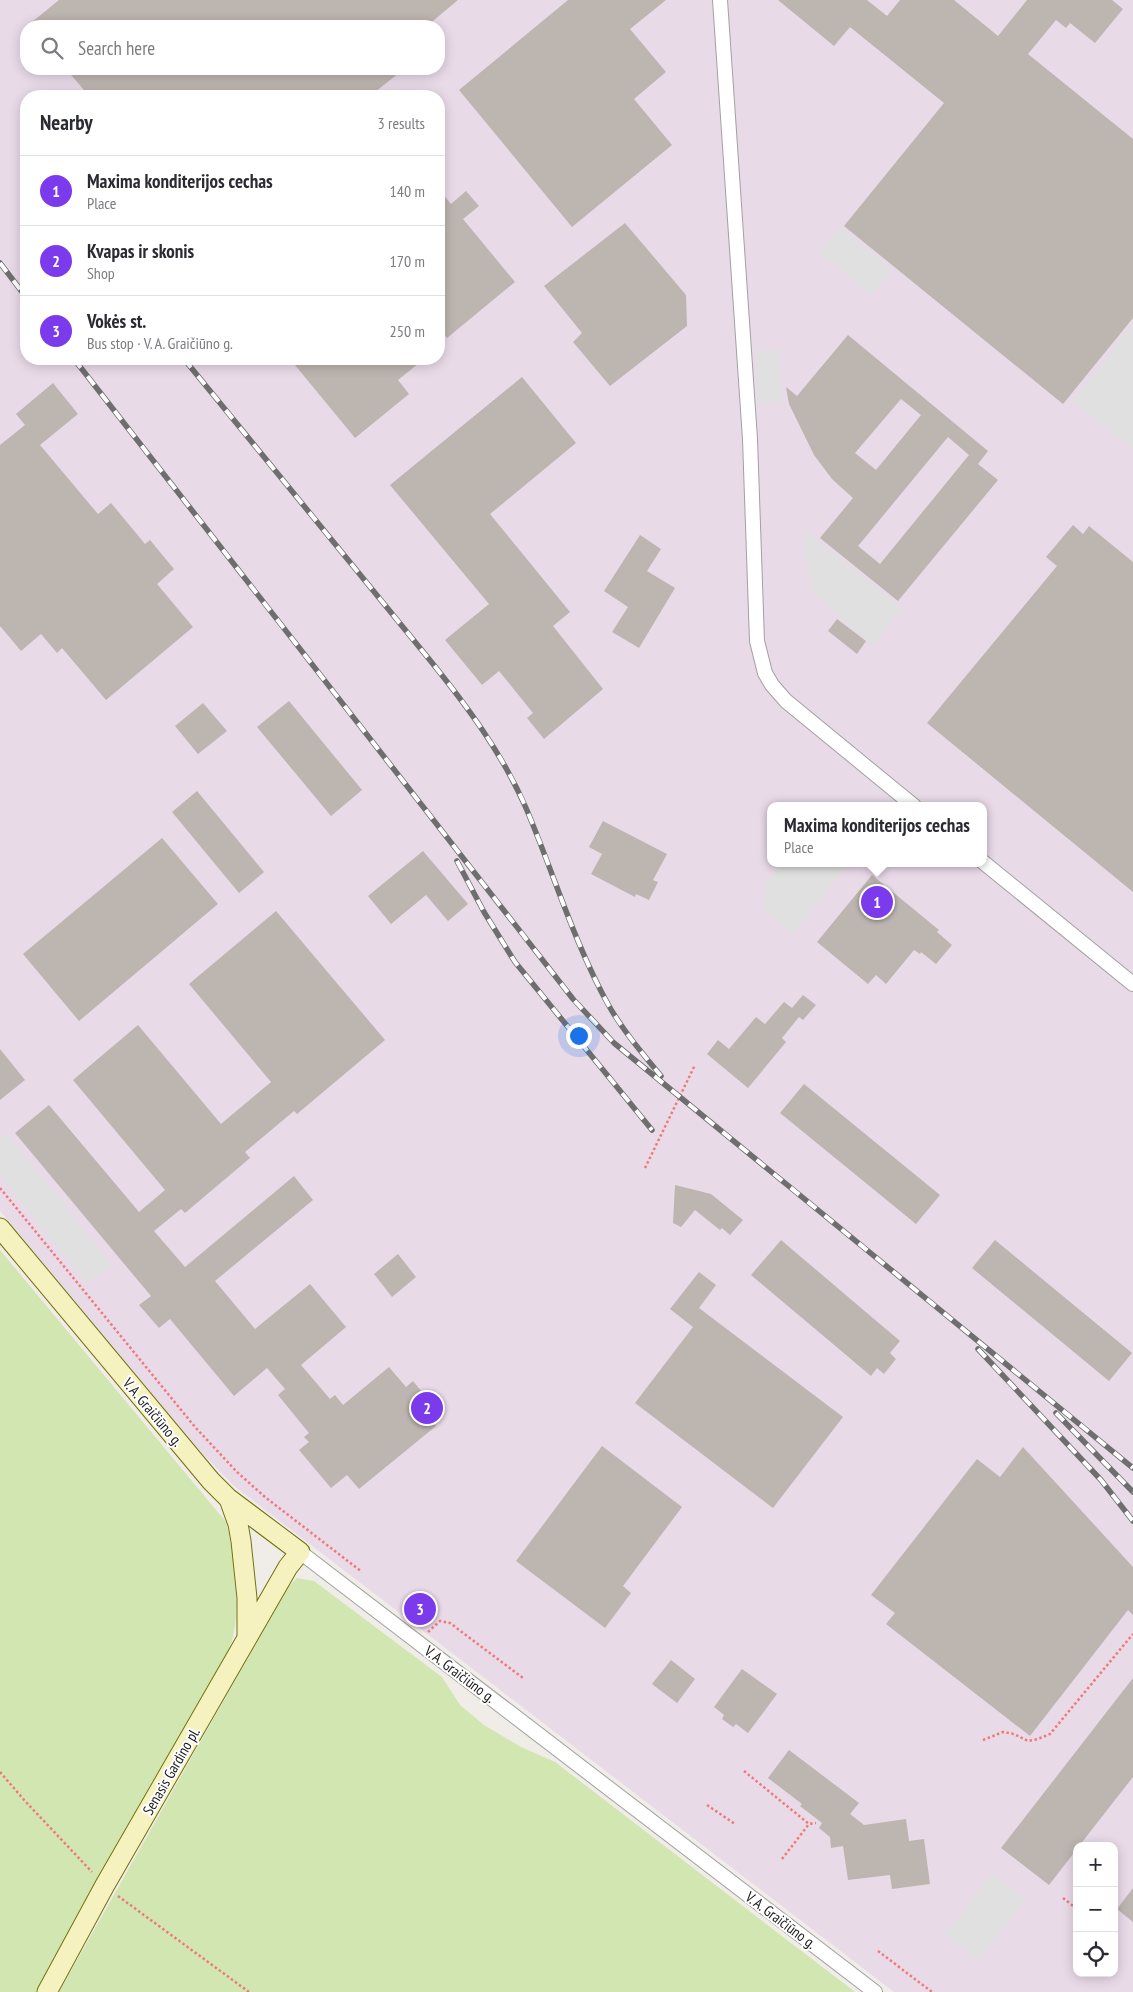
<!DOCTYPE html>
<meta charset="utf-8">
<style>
:root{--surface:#fff;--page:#f7f7f7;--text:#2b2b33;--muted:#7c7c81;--line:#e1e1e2;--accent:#7c3aed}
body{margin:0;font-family:"PT Sans Narrow",sans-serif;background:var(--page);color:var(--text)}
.controls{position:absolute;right:15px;bottom:15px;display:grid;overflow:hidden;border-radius:10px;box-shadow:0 2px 12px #0003}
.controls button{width:45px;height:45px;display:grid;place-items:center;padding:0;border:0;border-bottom:1px solid var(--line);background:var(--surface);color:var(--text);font:25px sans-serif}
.you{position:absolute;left:578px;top:1035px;width:18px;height:18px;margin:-12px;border:4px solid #fff;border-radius:50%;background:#1a73e8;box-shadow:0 0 0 8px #1a73e833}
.badge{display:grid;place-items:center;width:32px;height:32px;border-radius:50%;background:var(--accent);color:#fff;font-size:16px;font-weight:700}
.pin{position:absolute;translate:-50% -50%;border:2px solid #fff;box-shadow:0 1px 5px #0006}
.popup{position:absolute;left:767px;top:802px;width:220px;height:65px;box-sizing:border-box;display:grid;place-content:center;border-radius:10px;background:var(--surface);filter:drop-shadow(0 1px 4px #0005);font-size:16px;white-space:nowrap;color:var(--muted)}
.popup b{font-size:19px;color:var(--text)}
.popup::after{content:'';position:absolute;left:50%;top:100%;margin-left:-10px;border:10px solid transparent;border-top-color:var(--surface)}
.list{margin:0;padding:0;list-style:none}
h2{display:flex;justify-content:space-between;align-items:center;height:65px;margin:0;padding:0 20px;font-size:21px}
h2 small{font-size:16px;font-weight:400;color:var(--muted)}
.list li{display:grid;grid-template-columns:32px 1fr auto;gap:15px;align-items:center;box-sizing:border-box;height:70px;padding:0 20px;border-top:1px solid var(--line)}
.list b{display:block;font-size:19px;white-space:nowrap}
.list p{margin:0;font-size:16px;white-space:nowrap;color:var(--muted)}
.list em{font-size:16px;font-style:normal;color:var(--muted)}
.icon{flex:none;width:28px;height:28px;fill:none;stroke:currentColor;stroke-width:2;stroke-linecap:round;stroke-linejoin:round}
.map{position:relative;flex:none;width:1133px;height:1992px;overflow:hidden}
.search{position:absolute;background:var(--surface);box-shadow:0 2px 12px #0003;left:20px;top:20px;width:425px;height:55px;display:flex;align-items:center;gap:12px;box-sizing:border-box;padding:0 18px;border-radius:20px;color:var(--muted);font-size:19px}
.panel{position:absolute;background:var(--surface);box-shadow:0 2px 12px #0003;left:20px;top:90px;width:425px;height:275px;border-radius:20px}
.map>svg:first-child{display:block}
.industrial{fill:#e9dae8;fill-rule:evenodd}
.grass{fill:#d2e6b1}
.parking{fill:#e0e0e0}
.building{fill:#bdb5b0;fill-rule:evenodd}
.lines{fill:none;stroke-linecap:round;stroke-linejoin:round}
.street-casing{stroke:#a1a1a1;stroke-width:16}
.secondary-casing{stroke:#72710c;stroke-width:21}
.path{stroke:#f1787a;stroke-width:2.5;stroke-dasharray:2.5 2.5;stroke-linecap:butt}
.street{stroke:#fff;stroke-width:14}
.secondary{stroke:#f6f2c0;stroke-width:19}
.rail-casing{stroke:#6e6e6e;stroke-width:5.5}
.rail{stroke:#fff;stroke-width:4;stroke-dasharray:11;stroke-linecap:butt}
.labels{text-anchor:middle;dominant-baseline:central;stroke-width:4;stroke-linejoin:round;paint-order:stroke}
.street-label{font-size:15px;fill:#202020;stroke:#fff}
</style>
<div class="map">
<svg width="1133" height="1992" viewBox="0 0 1133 1992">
<rect width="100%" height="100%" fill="#f0ece8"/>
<!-- industrial -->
<path class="industrial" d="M0,0H1133V1992H894L234,1486L174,1424L0,1211ZM26,26H439V69H26ZM26,96H439V359H26ZM771,806H983V863H771ZM1077,1846H1114V1973H1077Z"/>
<!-- grass -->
<path class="grass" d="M0,1250L226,1522C234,1548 240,1605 234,1631C233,1639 230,1647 228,1654L97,1881L37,1992H0Z
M297,1578L314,1581L442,1677L460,1705L484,1725L521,1747L555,1762L855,1992H59L288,1587Z"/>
<!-- parking -->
<path class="parking" d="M840,227L892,270L871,295L819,252Z
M1133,325V449L1072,401Z
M779,350L783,401L758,403L755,351Z
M803,529L902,608L872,646L810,590Z
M782,863H849L793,934L764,911L765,884Z
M6,1133L112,1265L87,1284L0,1176V1138Z
M992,1873L1026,1899L978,1960L945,1934Z"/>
<!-- building -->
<path class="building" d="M59,0H458L427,26H27Z
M568,0H666L630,29L666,72L634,99L672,145L572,227L459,90Z
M778,0H867L887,16L900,0H954L998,36L1027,0H1112L1123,9L1095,43L1070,23L1066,28L1056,20L1028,54L1133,139V318L1063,404L844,226L944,103L850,27L834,46Z
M66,69H404L370,96H89Z
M439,189L451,204L466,191L479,206L463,219L515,282L447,338L439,328Z
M625,223L686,295L687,326L610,386L573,342L582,333L544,286Z
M848,335L988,451L978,464L998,480L898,601L820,538L853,498L832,479L814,455L789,404L786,387L797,396ZM901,399L921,415L876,470L855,453ZM948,437L969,455L880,564L858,546Z
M290,359H424L398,380L409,394L355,438Z
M522,377L576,443L490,514L570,612L553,626L603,689L544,739L527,718L533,713L499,671L482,685L445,640L489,604L390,485Z
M53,383L78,414L40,445L98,514L111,503L145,544L150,540L174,569L157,584L193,627L106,700L62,648L57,653L41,634L21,651L0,626V445L25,425L16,414Z
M1073,525L1083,534L1089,526L1133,562V892L927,723L1057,566L1046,557Z
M640,535L661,549L647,571L675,588L639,648L612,632L628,607L604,591Z
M837,619L866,641L857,654L828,631Z
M289,701L362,790L331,816L257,727Z
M203,703L227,731L198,754L175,726Z
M197,791L264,872L239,893L172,812Z
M603,821L667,854L653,880L658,882L649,900L636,894L635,897L591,874L602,854L589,847Z
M162,838L218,904L79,1021L23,954Z
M423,851L468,904L448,921L426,895L391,924L368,896Z
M872,875L939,930L937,932L952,945L936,964L921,952L920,954L914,950L886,984L876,975L868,984L817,942Z
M276,911L385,1040L297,1114L294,1111L245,1152L250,1158L185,1213L181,1209L154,1231L185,1267L294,1176L313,1200L215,1281L255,1329L310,1284L346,1327L301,1365L330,1399L335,1395L343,1405L389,1367L406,1387L413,1381L442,1417L434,1424L436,1426L359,1489L347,1475L331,1488L299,1450L309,1442L304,1437L309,1433L278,1395L285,1389L267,1368L234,1396L170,1319L159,1328L139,1305L151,1296L15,1133L49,1105L139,1212L165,1190L73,1080L138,1025L221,1124L271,1082L189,984Z
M803,995L816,1005L803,1020L799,1017L782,1038L786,1042L748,1088L707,1054L718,1040L729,1049L756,1017L765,1024L784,1002L792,1008Z
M0,1049L25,1080L0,1100Z
M804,1084L940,1195L916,1224L780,1113Z
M675,1185L711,1194L743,1220L730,1235L722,1228L720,1230L695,1210L681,1227L673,1223Z
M781,1240L900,1341L890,1353L896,1359L884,1374L877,1368L871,1376L751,1275Z
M995,1240L1132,1353L1109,1381L972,1268Z
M398,1254L416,1277L392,1297L374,1274Z
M699,1272L716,1285L699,1308L843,1417L773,1508L635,1403L693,1327L670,1309Z
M602,1446L682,1507L623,1586L631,1593L605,1628L516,1561Z
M1023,1447L1133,1567V1615L1128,1610L1030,1736L886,1624L895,1613L871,1595L977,1459L1000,1477Z
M671,1660L695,1679L677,1703L652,1684Z
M742,1669L777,1694L748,1733L736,1724L733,1727L722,1719L724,1715L714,1707Z
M1133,1678V1777L1079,1846H1077V1849L1049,1885L1001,1848Z
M789,1750L859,1803L850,1814L864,1825L906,1819L909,1841L924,1839L930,1884L892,1889L890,1875L848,1880L843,1846L831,1848L830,1837L819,1828L822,1823L800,1806L802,1804L768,1778Z
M1133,1888V1922L1117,1909Z"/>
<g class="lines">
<defs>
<path id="street" d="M720,0L750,439L757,641L765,673L772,685L786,701L914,806
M983,862L1133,984
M300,1552L875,1992"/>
<path id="secondary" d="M0,1228L211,1481L228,1498L300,1552L288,1567L105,1885L47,1992
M229,1499L238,1524L241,1541L247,1598V1637"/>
</defs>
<!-- street casing -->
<use href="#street" class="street-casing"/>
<!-- secondary casing -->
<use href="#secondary" class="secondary-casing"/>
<!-- path -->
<path class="path" d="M645,1168L695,1065
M0,1188L195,1427L237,1472L265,1497L362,1572
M428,1632L440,1621L450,1623L523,1678
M983,1740L1003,1732L1014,1734L1028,1741L1038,1739L1050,1734L1133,1634
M744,1771L809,1824L816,1823
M0,1772L25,1801L92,1872
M707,1805L735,1824
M782,1859L809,1824
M118,1896L249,1992
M1063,1898L1077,1909
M878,1951L932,1992"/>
<!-- street -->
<use href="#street" class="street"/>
<!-- secondary -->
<use href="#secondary" class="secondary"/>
<defs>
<path id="rail" d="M0,263L26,297
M74,359L573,999L614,1043L1133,1468
M184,359L429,659C467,706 502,753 526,808C554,874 574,943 609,1006C624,1032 643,1054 661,1076
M457,861L484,912L515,962L652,1130
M978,1349L1101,1480L1133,1521
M1056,1413L1133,1492"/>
</defs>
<!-- rail casing -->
<use href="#rail" class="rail-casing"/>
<!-- rail -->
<use href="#rail" class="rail"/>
</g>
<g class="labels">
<!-- street labels -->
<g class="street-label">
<text transform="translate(153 1412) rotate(50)">V. A. Graičiūno g.</text>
<text transform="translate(460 1674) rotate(37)">V. A. Graičiūno g.</text>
<text transform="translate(171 1771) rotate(-60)">Senasis Gardino pl.</text>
<text transform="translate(781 1920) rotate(37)">V. A. Graičiūno g.</text>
</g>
</g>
</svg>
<div class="controls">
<button>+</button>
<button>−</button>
<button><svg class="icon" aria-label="locate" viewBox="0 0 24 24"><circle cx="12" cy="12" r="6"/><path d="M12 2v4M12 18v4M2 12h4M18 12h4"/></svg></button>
</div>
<div class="you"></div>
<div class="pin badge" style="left:877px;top:902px">1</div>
<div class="popup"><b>Maxima konditerijos cechas</b>Place</div>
<div class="pin badge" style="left:427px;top:1408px">2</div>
<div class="pin badge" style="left:420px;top:1609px">3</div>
<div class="search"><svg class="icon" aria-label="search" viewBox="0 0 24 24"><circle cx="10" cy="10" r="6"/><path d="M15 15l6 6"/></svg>Search here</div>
<section class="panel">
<h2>Nearby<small>3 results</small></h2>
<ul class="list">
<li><span class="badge">1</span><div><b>Maxima konditerijos cechas</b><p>Place</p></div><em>140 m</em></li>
<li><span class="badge">2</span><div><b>Kvapas ir skonis</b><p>Shop</p></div><em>170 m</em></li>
<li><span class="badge">3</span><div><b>Vokės st.</b><p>Bus stop · V. A. Graičiūno g.</p></div><em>250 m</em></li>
</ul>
</section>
</div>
